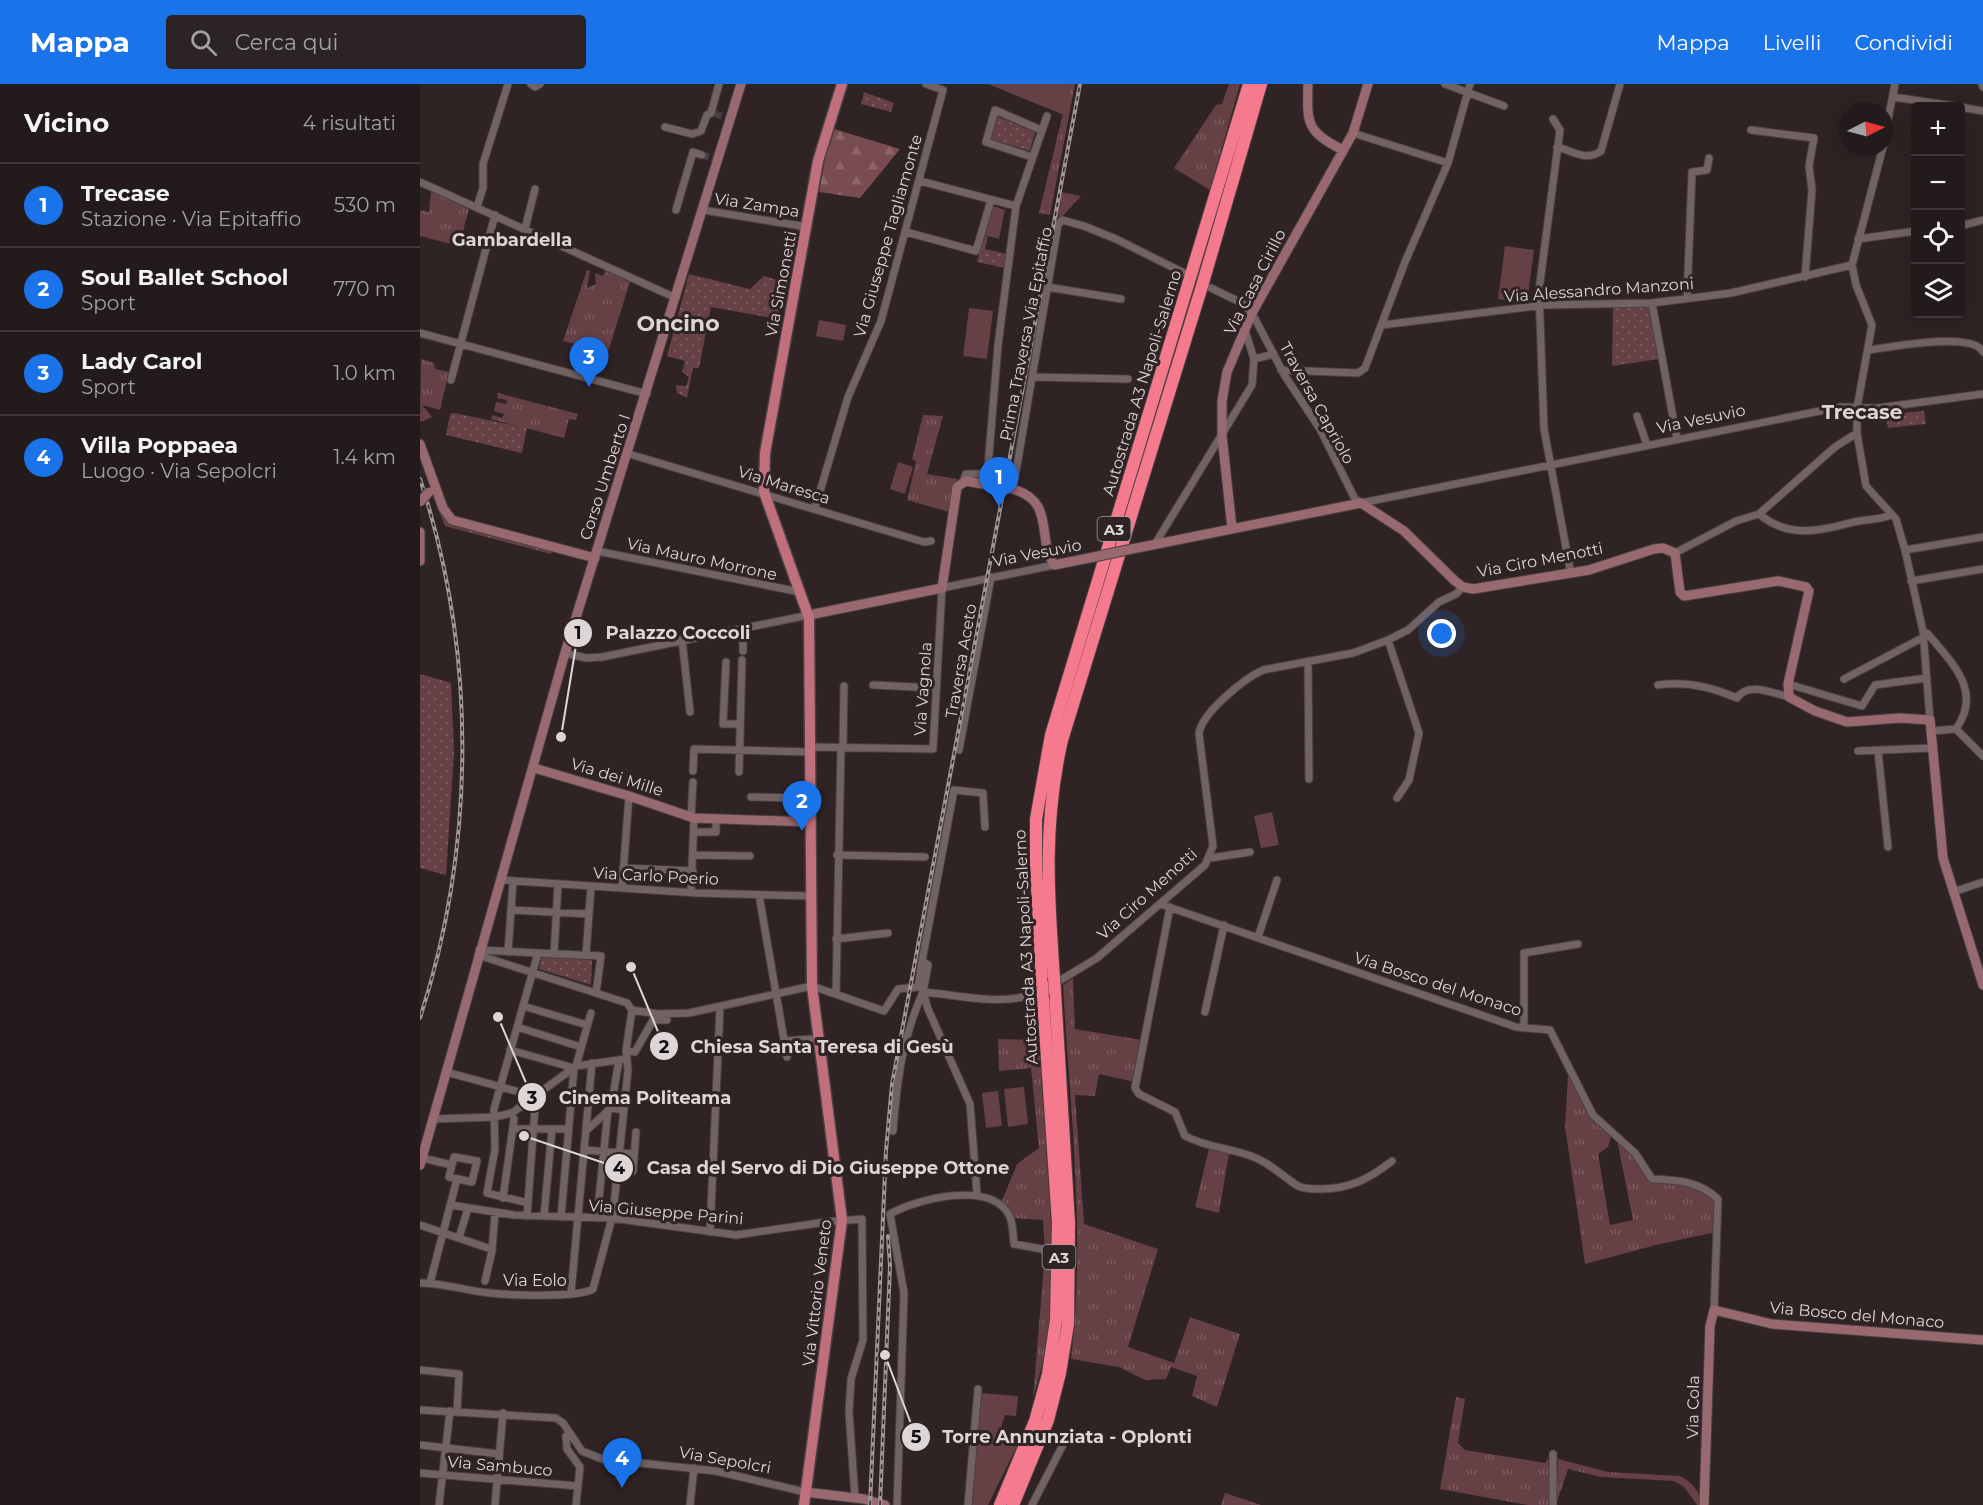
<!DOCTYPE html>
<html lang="it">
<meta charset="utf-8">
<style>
:root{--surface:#231a1b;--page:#2b2324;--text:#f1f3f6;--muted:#a3a1a3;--line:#40383a;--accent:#1a73e8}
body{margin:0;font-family:Montserrat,sans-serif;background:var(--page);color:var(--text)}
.controls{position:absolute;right:18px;top:18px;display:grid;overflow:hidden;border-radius:6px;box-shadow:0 6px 24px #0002}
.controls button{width:54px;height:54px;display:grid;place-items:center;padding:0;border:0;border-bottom:2px solid var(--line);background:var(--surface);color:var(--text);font:30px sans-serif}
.compass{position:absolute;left:1419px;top:18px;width:54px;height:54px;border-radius:50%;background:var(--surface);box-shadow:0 6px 24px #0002;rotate:84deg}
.you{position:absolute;left:1022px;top:550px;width:21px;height:21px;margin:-15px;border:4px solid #fff;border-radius:50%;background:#1a73e8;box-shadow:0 0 0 9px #1a73e833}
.badge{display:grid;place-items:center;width:39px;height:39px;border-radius:50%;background:var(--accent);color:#fff;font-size:20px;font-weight:700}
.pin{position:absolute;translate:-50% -50px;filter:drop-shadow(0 2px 3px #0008)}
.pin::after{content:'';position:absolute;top:32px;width:21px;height:18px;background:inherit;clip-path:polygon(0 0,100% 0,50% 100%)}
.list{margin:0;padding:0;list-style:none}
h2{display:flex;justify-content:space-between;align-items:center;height:78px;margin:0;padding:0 24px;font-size:26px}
h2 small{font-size:20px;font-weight:400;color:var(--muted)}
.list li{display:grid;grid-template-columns:39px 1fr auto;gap:18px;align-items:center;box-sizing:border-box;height:84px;padding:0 24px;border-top:2px solid var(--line)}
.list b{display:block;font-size:22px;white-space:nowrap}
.list p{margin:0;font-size:20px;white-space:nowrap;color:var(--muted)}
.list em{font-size:20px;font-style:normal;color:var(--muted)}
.icon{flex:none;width:33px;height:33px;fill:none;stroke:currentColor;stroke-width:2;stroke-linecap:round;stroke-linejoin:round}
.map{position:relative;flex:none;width:1563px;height:1421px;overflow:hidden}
header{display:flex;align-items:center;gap:36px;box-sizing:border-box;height:84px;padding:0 30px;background:var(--accent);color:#fff}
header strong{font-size:28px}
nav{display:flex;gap:33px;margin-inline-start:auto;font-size:21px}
.search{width:420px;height:54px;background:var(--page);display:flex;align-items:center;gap:15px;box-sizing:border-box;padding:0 21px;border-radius:6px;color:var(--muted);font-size:22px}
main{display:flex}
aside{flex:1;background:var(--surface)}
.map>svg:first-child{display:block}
.grass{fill:url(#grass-tufts)}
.forest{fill:url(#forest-firs)}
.park{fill:url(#park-dots)}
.garden{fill:#654045}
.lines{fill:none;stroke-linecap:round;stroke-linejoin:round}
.street-tunnel{stroke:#493e3f;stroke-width:7;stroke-dasharray:7 3.5;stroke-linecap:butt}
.street-casing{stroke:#4a4041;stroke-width:9}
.secondary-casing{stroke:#4a4041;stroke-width:11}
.primary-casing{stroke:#4a4041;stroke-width:13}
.highway-casing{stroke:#4a4041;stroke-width:14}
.street{stroke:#716263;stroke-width:7}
.secondary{stroke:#996970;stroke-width:9}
.primary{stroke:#c0707c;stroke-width:10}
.highway{stroke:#f57a8d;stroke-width:12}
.rail-casing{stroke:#a09697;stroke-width:4}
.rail{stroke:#2f2324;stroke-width:1.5;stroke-dasharray:4.5;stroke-linecap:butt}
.secondary-bridge-casing{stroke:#4a4041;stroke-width:11;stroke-linecap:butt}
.highway-bridge-casing{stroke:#4a4041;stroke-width:14;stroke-linecap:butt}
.secondary-bridge{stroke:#996970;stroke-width:9}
.highway-bridge{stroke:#f57a8d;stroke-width:12}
.labels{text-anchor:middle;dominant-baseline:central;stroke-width:6;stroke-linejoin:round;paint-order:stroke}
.shield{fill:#2f2324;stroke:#a9a0a1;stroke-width:1.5}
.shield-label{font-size:15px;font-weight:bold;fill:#ddd5d6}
.street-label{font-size:16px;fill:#ddd5d6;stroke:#2f2324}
.neighbourhood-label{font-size:18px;font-weight:bold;fill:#ddd5d6;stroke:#2f2324}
.quarter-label{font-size:20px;font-weight:bold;fill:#ddd5d6;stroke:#2f2324}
.district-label{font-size:22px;font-weight:bold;fill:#ddd5d6;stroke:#2f2324}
.leader{fill:none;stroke:#ddd5d6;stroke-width:2}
.callout-dot{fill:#ddd5d6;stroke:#2f2324;stroke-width:2}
.mark-label{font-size:18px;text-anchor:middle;font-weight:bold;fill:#111}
.callout-label{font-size:18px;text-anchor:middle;font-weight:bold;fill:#ddd5d6;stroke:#2f2324;stroke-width:6;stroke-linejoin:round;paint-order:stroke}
</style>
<header>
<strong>Mappa</strong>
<div class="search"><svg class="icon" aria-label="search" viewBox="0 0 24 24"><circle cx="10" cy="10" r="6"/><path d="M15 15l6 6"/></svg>Cerca qui</div>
<nav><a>Mappa</a><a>Livelli</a><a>Condividi</a></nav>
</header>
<main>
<aside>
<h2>Vicino<small>4 risultati</small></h2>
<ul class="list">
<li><span class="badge">1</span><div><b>Trecase</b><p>Stazione · Via Epitaffio</p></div><em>530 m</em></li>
<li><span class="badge">2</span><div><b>Soul Ballet School</b><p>Sport</p></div><em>770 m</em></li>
<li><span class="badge">3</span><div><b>Lady Carol</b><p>Sport</p></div><em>1.0 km</em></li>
<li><span class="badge">4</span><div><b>Villa Poppaea</b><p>Luogo · Via Sepolcri</p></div><em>1.4 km</em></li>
</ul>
</aside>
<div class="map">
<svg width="1563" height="1421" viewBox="0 0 1563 1421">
<defs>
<pattern id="grass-tufts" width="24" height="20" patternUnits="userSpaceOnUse" patternTransform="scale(1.5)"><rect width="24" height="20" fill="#654045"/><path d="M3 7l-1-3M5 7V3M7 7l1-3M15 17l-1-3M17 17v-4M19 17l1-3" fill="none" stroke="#7b5b5f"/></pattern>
<pattern id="forest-firs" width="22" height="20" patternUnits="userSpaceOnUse" patternTransform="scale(1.5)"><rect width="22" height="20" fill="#794c51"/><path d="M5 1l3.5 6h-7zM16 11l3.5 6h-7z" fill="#8c6569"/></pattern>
<pattern id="park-dots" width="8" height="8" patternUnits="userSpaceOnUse" patternTransform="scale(1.5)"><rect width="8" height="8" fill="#654045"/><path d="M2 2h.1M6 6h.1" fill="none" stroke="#7b5b5f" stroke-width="1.8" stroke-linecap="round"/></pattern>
</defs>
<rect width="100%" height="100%" fill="#2f2324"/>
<!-- grass -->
<path class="grass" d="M650,0H655L630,131L619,129Z
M809,0H820L790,106L754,84L796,21L802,20Z
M11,107L49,125L39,162L0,152V126L9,128Z
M641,108L661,112L641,134L636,133Z
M167,186L170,187L167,204L176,200L175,189L183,192L186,186L210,198L188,268L143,257Z
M1,275L14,279L15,285L29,288L20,326L2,321L12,333L0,338Z
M78,309L158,330L156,336L149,335L144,354L71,335L72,331L82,334L84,330L74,327L76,318L86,320L87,316L77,314Z
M503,331L523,332L507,390L537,395L529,428L487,416L496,378L492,375Z
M653,894L655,945L722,956L715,998L679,990L675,1012L655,1011L664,1140L738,1165L708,1263L754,1279L770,1233L820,1250L797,1323L772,1312L777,1292L751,1283L746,1295L725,1296L699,1283L651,1275C666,1151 650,1025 643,901Z
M578,955L619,956L631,1136V1222L627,1263L613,1314L625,1169L623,1136L593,1134L591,1128L581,1119L597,1080L619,1064L611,984L579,987Z
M1148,991L1173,1034L1191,1053L1188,1063L1178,1070L1190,1141L1213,1136L1197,1056L1214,1070L1231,1096C1248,1098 1284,1099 1293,1115C1298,1124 1296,1138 1296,1148L1236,1161L1165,1180L1145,1042Z
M789,1065L809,1070L799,1129L775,1123Z
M1036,1313L1045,1315L1038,1359L1045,1366L1126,1379L1127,1374L1130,1379L1129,1421H1108L1020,1405Z
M1138,1375L1188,1388L1260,1392C1271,1397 1281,1408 1282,1421H1277L1264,1403L1254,1397L1181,1393L1148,1385L1136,1421Z
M805,1409L841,1421H801Z"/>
<!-- forest -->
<path class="forest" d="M414,45L480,65L440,114L399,108L406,69Z"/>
<!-- park -->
<path class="park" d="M444,8L474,19L471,28L441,20Z
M576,32L615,48L610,67L570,55Z
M564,151L568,152L565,165L587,170L585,184L557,178Z
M269,190L330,205L344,192L364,198L358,235L291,223L279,284H273L267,314L257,309L256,301L266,302L269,293L262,288L265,277L247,272Z
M1230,222L1239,275L1192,282L1193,223Z
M1504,327L1506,340L1468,344L1467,338H1454V331Z
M34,329L107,344L102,369L26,351L30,330Z
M11,407L27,433L133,463L131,470L25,442Z
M0,590L31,599L34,669L26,791L0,784Z
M122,872L172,876L171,901L119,885Z"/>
<!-- garden -->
<path class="garden" d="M568,0H650L644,31Z
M573,122L585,126L579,155L564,151Z
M1085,162L1114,166L1107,219L1078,215Z
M549,224L573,227L567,275L543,272Z
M399,236L426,241L423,257L396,252Z
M478,378L493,383L485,410L470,405Z
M852,728L859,761L841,764L834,732Z
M604,1003L608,1040L588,1043L584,1005Z
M578,1007L582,1042L566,1044L562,1009Z
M560,1309L598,1312L596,1332L585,1331L580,1347L598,1360L568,1421H550Z"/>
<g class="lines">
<!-- street-tunnel -->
<path class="street-tunnel" d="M295,30L305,33
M282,71L293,74"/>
<defs>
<path id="street" d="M111,0L115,3L120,0
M1025,0L1084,22
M1562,0L1563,3
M1473,13L1534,22
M1540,23L1563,27
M1133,35L1140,46L1119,206L1124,345L1150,485
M245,43L272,50L281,47L287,31L291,29L299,0
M1331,46L1394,54L1389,82L1392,106L1385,193
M933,49L1028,79
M1464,56L1475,0
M1137,63C1153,67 1166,78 1181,67L1200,0
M1463,63L1432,181L1436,201L1452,241L1437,324V349L1446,402L1476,435L1485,466L1503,547L1510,636
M612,73L566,58L575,26L621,46
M500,97L596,122
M0,98L256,214
M57,123L63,104V80L88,0
M256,126L273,68L282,71
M283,126L387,143
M1540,142L1563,136
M105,145L115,105
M486,148L556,167L571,116
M1438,155L1496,147
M627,203L701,215
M791,204L822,219L832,229L865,292L900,345L935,415L941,419L1420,323L1458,324L1563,310
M1267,214L1272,88L1287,86L1289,74
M1232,219L1257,355
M962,241L1124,221L1232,219L1311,209L1432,181
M0,249L227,310
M1449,266C1471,263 1552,247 1563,268
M834,275L854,270
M861,286L938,289L945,284L985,178L1028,79L1050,0
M612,293L708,295
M31,296L75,131
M1217,332L1227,361
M209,370L504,458L511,457
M543,398L546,390H562L568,383L578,261L596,122L627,32
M593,405L638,141L642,136L664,142L696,155L764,189
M395,424L428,313L461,237L523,6L506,0
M1339,430C1369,455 1399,447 1434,438C1446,435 1460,436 1471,431
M735,460L832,301L834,275L825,246
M1485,466L1563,453
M177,467L380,508
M1255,469L1316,437L1339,430L1415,363L1437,349
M1491,497L1563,485
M1503,547L1508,550C1532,579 1563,607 1536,645L1511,647
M262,555L270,628
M968,556L999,649L989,696L977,714
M323,567V543
M145,569L166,574L182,573L389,531
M888,577L889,695
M306,578L303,640H320
M1424,595L1502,554
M1368,600L1442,622L1455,601L1507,594
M453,601L516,604
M1238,601C1265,597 1292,603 1317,614C1328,597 1352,609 1369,613
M1536,645L1563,672
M391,663L513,665L522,504L634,481
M423,663L424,602
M539,666L571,493
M1438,667L1512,664
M1458,667L1468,763
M273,687L274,665L391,668
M319,688L322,576
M331,713L391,714
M271,733L273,698
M274,748H296V735
M274,771L330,772
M417,771L505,773
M790,774L830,768
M203,784L273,787
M81,796L277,809L391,812
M202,804L209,712
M271,808L274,734
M1533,808L1563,798
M339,811L367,973
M740,820L1096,943L1130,946L1173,1031L1215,1069L1232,1095C1257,1096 1279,1097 1298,1115L1294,1226
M750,823L715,1004L719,1010L755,1028L765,1052C786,1063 808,1064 831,1072C849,1078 862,1092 878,1102C884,1105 893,1105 900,1105C930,1105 949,1095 972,1077
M91,826L169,830
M838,853L857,796
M416,855L468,849
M88,868L93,798
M134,870L138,800
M58,871L176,909L181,872L59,866
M166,871L171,802
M502,877L534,706L563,709L565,743
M634,900L677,874L785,781L793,762L779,650C781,629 825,594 843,586L933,569L968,556L988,546L1019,518L1036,510L1043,503
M176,909L207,919L212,926
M416,910L421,663
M103,922L167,941
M212,926L238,930L269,929L392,902L464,927L478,905L498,903L502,877L508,881L503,908C541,911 589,925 624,905
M785,928L804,841
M97,943L161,963
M1104,944V869L1158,860
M364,957L391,955
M90,966L154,984L141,1133
M206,967L215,968L233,936H247
M156,982L171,929
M26,988L114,1012
M191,1024L199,976
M14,1035L75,1033L92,1029L156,982L206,975
M93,1045H149
M167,1046L191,1024L204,1026
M473,1047C477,996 482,955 503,908L508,925L550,1020L557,1110
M165,1066L214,1070
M34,1073L57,1077L52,1098L29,1093Z
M2,1074L32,1081
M213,1087L216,1048
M83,1114L94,1035
M108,1119L67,1109L75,1065L74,1025L118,869
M31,1121L94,1131L192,1134L316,1151L406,1138L442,1135L443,1256L431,1295L429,1328L435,1414
M107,1132L116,1010
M124,1132L132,1045
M177,1134L188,1026
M0,1141L71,1165
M290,1148L300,923
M39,1154L48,1124
M65,1197L72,1167L75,1129
M0,1199C24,1199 46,1207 70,1209C88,1211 160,1214 173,1205L193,1130L208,986L206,967L212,926
M10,1199L37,1095
M151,1209L172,979
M0,1286L39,1290L37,1328
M0,1326L136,1334L143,1339L162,1367L182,1375L296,1387L385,1408
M149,1349L146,1352L147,1365L160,1383L156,1421
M0,1361L79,1370
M1133,1370V1421
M0,1389L158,1402
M19,1421L30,1327
M75,1421L83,1329
M270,1421L274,1384
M477,1421L484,1209L470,1130C496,1115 573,1095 590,1133C593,1140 593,1152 594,1160L628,1166
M548,1421L558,1305
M612,1421L648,1351"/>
<path id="secondary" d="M888,0C887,40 886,47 923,66
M0,360L23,424L32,436L175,474
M593,405C636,418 616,452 634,481L674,473
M812,444L802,352V317L807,288L832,229L933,49L948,0
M0,448V477
M712,465L941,419L984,447L1035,497L1043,503L1053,505L1169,486L1234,465L1243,464L1255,469L1260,508L1264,512L1358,497L1386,503L1389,507L1368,600L1369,613L1395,627L1427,638L1480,634L1510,636L1523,774L1563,901
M389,531L522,504L537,403L546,397L573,402
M114,684L209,712L274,734L391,738
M0,1081L145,569L321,0
M385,1408L444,1415L465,1421
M1284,1421L1290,1242L1294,1226L1352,1240L1563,1256"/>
<path id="primary" d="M384,1421L422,1136L392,902L389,534L344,408L345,369L398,77L422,0"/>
<path id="highway" d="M634,894C628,809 623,740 642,656L782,202L841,0
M622,899L616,783V735L631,651L829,0
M580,1421L615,1337L628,1290L636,1236L638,1139L623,915
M593,1421L628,1336L640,1289L648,1240L649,1139L635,908"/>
</defs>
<!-- street casing -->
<use href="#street" class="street-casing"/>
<!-- secondary casing -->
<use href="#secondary" class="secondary-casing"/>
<!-- primary casing -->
<use href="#primary" class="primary-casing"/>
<!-- highway casing -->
<use href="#highway" class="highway-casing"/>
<!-- street -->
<use href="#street" class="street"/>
<!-- secondary -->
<use href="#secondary" class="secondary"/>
<!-- primary -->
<use href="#primary" class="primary"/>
<!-- highway -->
<use href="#highway" class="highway"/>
<defs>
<path id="rail" d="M0,395C57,568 56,761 0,934
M450,1421L466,1067L472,1000L660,0
M460,1421L470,1182L468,1152"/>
</defs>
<!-- rail casing -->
<use href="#rail" class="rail-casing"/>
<!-- rail -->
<use href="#rail" class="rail"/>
<defs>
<path id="secondary-bridge" d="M573,402L593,405
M0,418L9,408
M674,473L712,465"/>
<path id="highway-bridge" d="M634,894L635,908
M622,899L623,915"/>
</defs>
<!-- secondary-bridge casing -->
<use href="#secondary-bridge" class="secondary-bridge-casing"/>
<!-- highway-bridge casing -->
<use href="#highway-bridge" class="highway-bridge-casing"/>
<!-- secondary-bridge -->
<use href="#secondary-bridge" class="secondary-bridge"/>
<!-- highway-bridge -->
<use href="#highway-bridge" class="highway-bridge"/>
</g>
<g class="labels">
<!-- shield labels -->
<g class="shield">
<rect x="677.5" y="433" width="33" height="24" rx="4.5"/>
<rect x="622.5" y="1161" width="33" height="24" rx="4.5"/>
</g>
<g class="shield-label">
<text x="694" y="445">A3</text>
<text x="639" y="1173">A3</text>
</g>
<!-- street labels -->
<g class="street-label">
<text transform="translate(337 121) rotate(9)">Via Zampa</text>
<text transform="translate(468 152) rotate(-74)">Via Giuseppe Tagliamonte</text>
<text transform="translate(835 198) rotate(-63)">Via Casa Cirillo</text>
<text transform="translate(361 200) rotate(-79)">Via Simonetti</text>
<text transform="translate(1179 206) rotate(-4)">Via Alessandro Manzoni</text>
<text transform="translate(606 250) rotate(-79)">Prima Traversa Via Epitaffio</text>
<text transform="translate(722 299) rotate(-73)">Autostrada A3 Napoli-Salerno</text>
<text transform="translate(897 319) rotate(61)">Traversa Capriolo</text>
<text transform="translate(1281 335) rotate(-12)">Via Vesuvio</text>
<text transform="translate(185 393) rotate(-72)">Corso Umberto I</text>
<text transform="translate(364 401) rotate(17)">Via Maresca</text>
<text transform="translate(617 469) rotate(-11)">Via Vesuvio</text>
<text transform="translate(282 475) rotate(12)">Via Mauro Morrone</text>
<text transform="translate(1120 476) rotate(-11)">Via Ciro Menotti</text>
<text transform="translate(541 577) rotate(-80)">Traversa Aceto</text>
<text transform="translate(503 605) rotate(-86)">Via Vagnola</text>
<text transform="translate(197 693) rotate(17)">Via dei Mille</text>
<text transform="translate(236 792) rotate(3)">Via Carlo Poerio</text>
<text transform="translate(727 810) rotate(-42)">Via Ciro Menotti</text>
<text transform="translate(606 863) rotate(-93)">Autostrada A3 Napoli-Salerno</text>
<text transform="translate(1018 900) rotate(18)">Via Bosco del Monaco</text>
<text transform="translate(246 1128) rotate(5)">Via Giuseppe Parini</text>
<text x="115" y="1196">Via Eolo</text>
<text transform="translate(397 1209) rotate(-83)">Via Vittorio Veneto</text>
<text transform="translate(1437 1231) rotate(5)">Via Bosco del Monaco</text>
<text transform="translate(1273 1323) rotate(-89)">Via Cola</text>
<text transform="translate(305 1376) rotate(10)">Via Sepolcri</text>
<text transform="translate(80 1382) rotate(5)">Via Sambuco</text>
</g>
<!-- neighbourhood labels -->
<g class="neighbourhood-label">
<text x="92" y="156">Gambardella</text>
</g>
<!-- quarter labels -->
<g class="quarter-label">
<text x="1442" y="328">Trecase</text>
</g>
<!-- district labels -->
<g class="district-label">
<text x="258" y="239">Oncino</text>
</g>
</g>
<!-- callouts -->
<path class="leader" d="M141 653L158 549M211 883L244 962M78 933L112 1013M104 1052L199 1084M465 1271L496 1353"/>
<g class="callout-dot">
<circle cx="141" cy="653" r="6"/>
<circle cx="211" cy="883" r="6"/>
<circle cx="78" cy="933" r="6"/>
<circle cx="104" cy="1052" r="6"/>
<circle cx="465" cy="1271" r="6"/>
<circle cx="158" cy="549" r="15"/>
<circle cx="244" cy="962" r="15"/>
<circle cx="112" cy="1013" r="15"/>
<circle cx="199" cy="1084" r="15"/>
<circle cx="496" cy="1353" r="15"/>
</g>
<g class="mark-label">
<text x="158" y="555">1</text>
<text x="244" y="969">2</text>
<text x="112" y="1020">3</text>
<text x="199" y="1090">4</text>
<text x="496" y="1359">5</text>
</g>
<g class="callout-label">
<text x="258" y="555">Palazzo Coccoli</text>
<text x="402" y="969">Chiesa Santa Teresa di Gesù</text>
<text x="225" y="1020">Cinema Politeama</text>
<text x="408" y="1090">Casa del Servo di Dio Giuseppe Ottone</text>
<text x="647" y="1359">Torre Annunziata - Oplonti</text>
</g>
</svg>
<div class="controls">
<button>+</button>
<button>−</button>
<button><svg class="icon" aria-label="locate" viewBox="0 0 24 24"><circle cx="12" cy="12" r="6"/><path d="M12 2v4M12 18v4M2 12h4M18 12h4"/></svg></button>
<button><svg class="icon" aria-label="layers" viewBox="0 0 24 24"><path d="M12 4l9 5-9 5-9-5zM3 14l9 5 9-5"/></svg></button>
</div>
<svg class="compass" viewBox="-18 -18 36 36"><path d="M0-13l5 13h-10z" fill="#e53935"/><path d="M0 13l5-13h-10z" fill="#a3a1a3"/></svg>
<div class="you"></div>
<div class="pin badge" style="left:579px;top:423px">1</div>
<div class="pin badge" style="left:382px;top:747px">2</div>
<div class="pin badge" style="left:169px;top:303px">3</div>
<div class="pin badge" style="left:202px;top:1404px">4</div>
</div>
</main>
